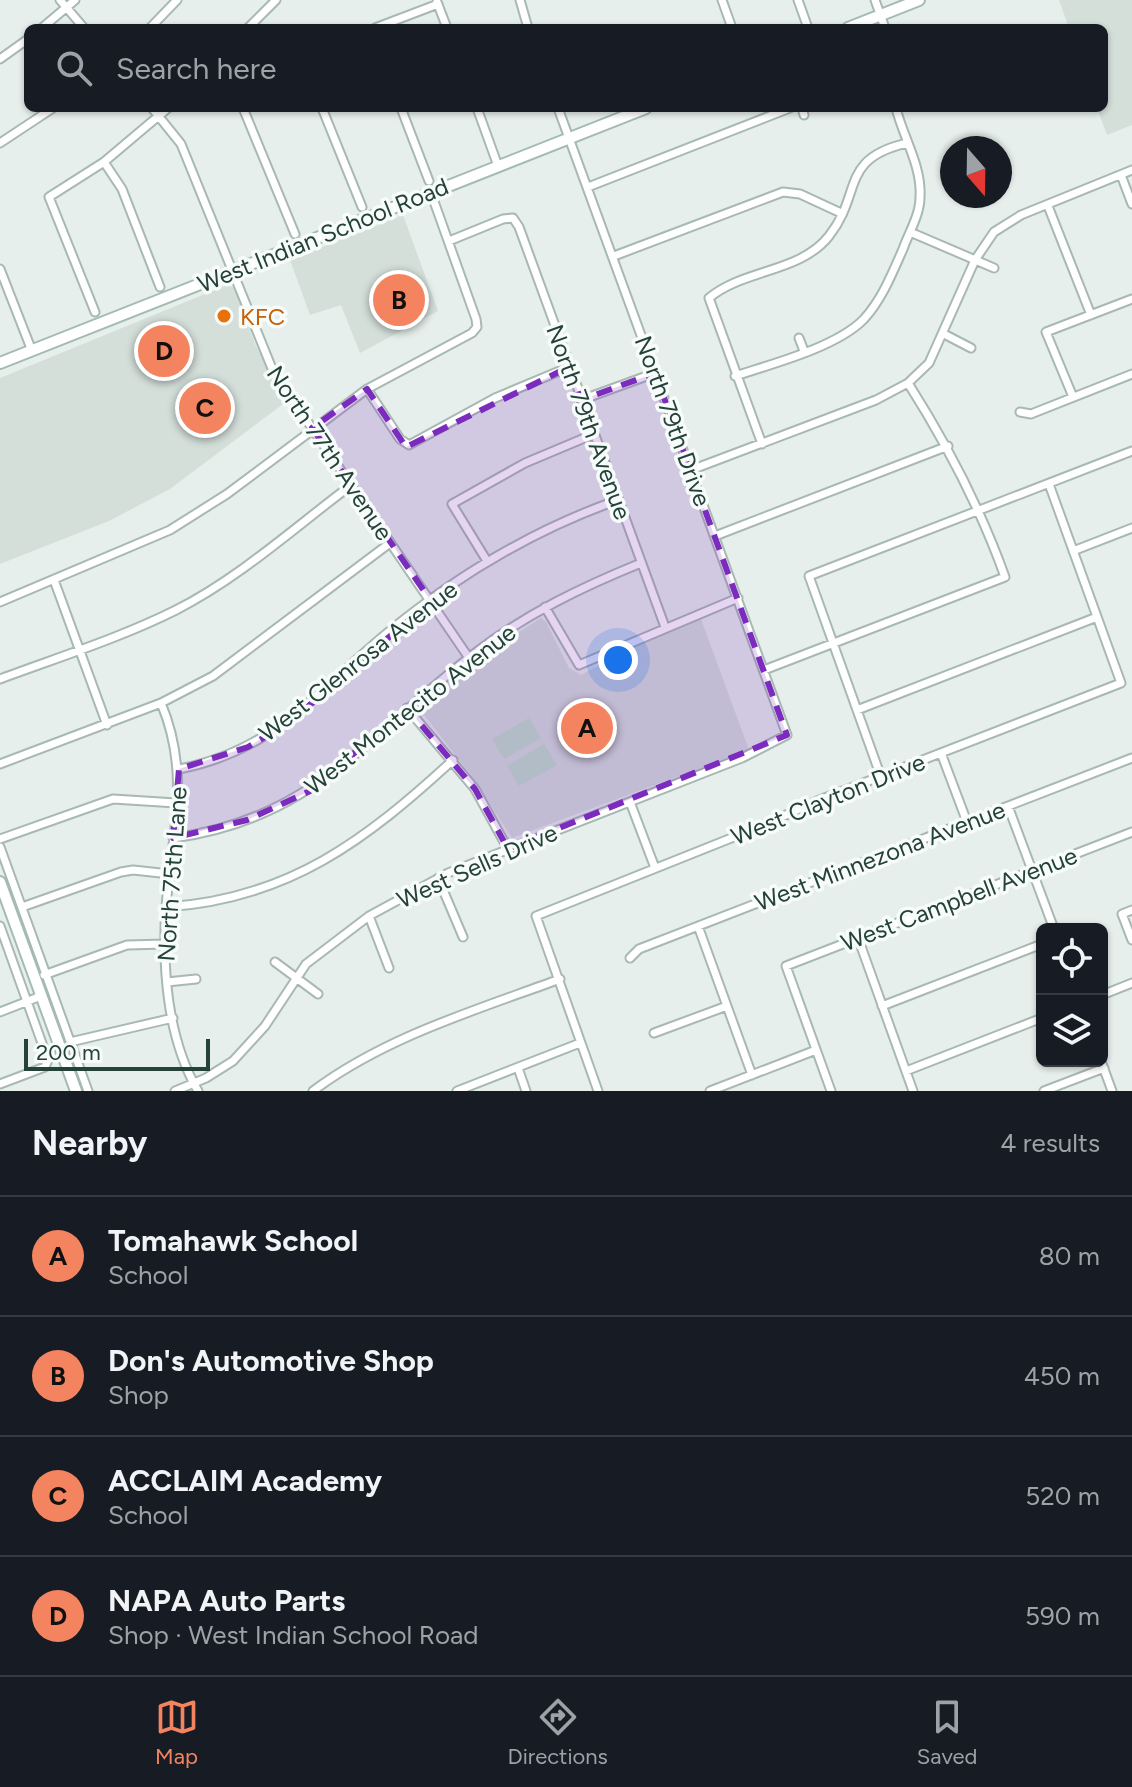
<!DOCTYPE html>
<meta charset="utf-8">
<style>
:root{--surface:#171b24;--page:#20242c;--text:#f1f3f6;--muted:#9ea1a6;--line:#363941;--accent:#f4845f}
body{margin:0;font-family:Figtree,sans-serif;background:var(--page);color:var(--text)}
.controls{position:absolute;right:24px;bottom:24px;display:grid;overflow:hidden;border-radius:12px;box-shadow:0 2px 6px #0004}
.controls button{width:72px;height:72px;display:grid;place-items:center;padding:0;border:0;border-bottom:2px solid var(--line);background:var(--surface);color:var(--text);font:40px sans-serif}
.compass{position:absolute;left:940px;top:136px;width:72px;height:72px;border-radius:50%;background:var(--surface);box-shadow:0 2px 6px #0004;rotate:160deg}
.scale{position:absolute;left:24px;bottom:20px;width:186px;box-sizing:border-box;padding-left:8px;border:4px solid #24423a;border-top:0;font-size:22px;line-height:28px;white-space:nowrap;color:#24423a;-webkit-text-stroke:6px #f7fbf9;paint-order:stroke}
.you{position:absolute;left:618px;top:660px;width:28px;height:28px;margin:-20px;border:6px solid #fff;border-radius:50%;background:#1a73e8;box-shadow:0 0 0 12px #1a73e833}
.badge{display:grid;place-items:center;width:52px;height:52px;border-radius:50%;background:var(--accent);color:#111;font-size:26px;font-weight:700}
.pin{position:absolute;translate:-50% -50%;border:4px solid #fff;box-shadow:0 2px 8px #0006}
.list{margin:0;padding:0;list-style:none}
h2{display:flex;justify-content:space-between;align-items:center;height:104px;margin:0;padding:0 32px;font-size:34px}
h2 small{font-size:26px;font-weight:400;color:var(--muted)}
.list li{display:grid;grid-template-columns:52px 1fr auto;gap:24px;align-items:center;box-sizing:border-box;height:120px;padding:0 32px;border-top:2px solid var(--line)}
.list b{display:block;font-size:30px;white-space:nowrap}
.list p{margin:0;font-size:26px;white-space:nowrap;color:var(--muted)}
.list em{font-size:26px;font-style:normal;color:var(--muted)}
.icon{flex:none;width:44px;height:44px;fill:none;stroke:currentColor;stroke-width:2;stroke-linecap:round;stroke-linejoin:round}
.map{position:relative;flex:none;width:1132px;height:1091px;overflow:hidden}
.search{position:absolute;background:var(--surface);box-shadow:0 2px 6px #0004;left:24px;right:24px;top:24px;height:88px;display:flex;align-items:center;gap:20px;box-sizing:border-box;padding:0 28px;border-radius:12px;color:var(--muted);font-size:30px}
.sheet{height:584px;background:var(--surface)}
nav{display:flex;justify-content:space-around;align-items:center;box-sizing:border-box;height:112px;border-top:2px solid var(--line);background:var(--surface);font-size:22px;color:var(--muted)}
nav a{display:grid;justify-items:center;gap:4px}
nav .on{color:var(--accent)}
.map>svg:first-child{display:block}
.built{fill:#d4dfda}
.green{fill:#bfe0c8}
.lines{fill:none;stroke-linecap:round;stroke-linejoin:round}
.minor-casing{stroke:#a8b8b2;stroke-width:11}
.secondary-casing{stroke:#a4bbb3;stroke-width:14}
.minor{stroke:#fff;stroke-width:7}
.secondary{stroke:#fff;stroke-width:10}
.marked{fill:#7b2cbf;fill-opacity:0.2;stroke:#7b2cbf;stroke-width:6;stroke-dasharray:16 10;stroke-linejoin:round}
.food-dot{fill:#e8710a;stroke:#f7fbf9;stroke-width:3}
.labels{text-anchor:middle;dominant-baseline:central;stroke-width:7;stroke-linejoin:round;paint-order:stroke}
.street-label{font-size:24px;fill:#24423a;stroke:#f7fbf9}
.food-label{font-size:24px;fill:#c56008;stroke:#f7fbf9;text-anchor:start}
</style>
<div class="map">
<svg width="1132" height="1091" viewBox="0 0 1132 1091">
<rect width="100%" height="100%" fill="#e6efeb"/>
<!-- built -->
<path class="built" d="M1059,0H1132V125L1107,135L1097,108H1104V28H1069Z
M403,215L438,311L360,353L341,305L310,315L290,260Z
M227,285L234,288L255,344L287,401L170,489L109,521L0,564V378Z
M541,618L546,622L569,668L581,675L641,643L701,619L749,750L512,838L473,778L418,707L464,668Z"/>
<!-- green -->
<path class="green" d="M529,718L541,738L504,759L492,739Z
M544,744L557,765L519,786L507,766Z"/>
<g class="lines">
<defs>
<path id="minor" d="M60,0L84,28
M520,0L528,28
M722,0L732,28
M798,0L808,28
M875,0L885,28
M437,2L447,28
M42,28L75,0
M150,28L177,0
M248,28L276,0
M375,28L438,4
M0,59L28,39
M152,108L181,144L273,371L469,658
M243,108L295,234
M322,108L362,207
M401,108L429,181
M477,108L498,166
M802,108L804,115
M0,143L53,108
M104,162L122,189L160,287
M1121,175L1132,204
M588,187L790,108
M1048,206L1091,315
M910,232L994,268
M449,241L503,219L513,218L519,227L665,627
M614,256L783,192L800,194L841,213
M0,269L32,351
M95,312L49,197L104,162L168,108
M944,334L971,348
M799,338L804,351
M735,376C772,364 837,347 864,319C882,299 892,274 903,249C909,232 920,215 920,197C922,166 903,137 896,108
M367,389L400,439L409,445L495,398L569,367
M1073,397L1046,332L1132,299
M581,400L655,373
M1020,412L1031,414L1132,374
M762,444L709,298C743,269 800,273 829,236C863,193 839,159 907,143
M691,470L876,400L908,383L929,363L975,260L994,232L1021,215L1132,170
M715,536L948,446
M1073,551L1132,528
M487,561L452,504L525,463L594,434
M54,580L107,725
M0,602L170,530L227,494L367,389L472,333L477,327L476,319L431,193
M545,607L579,665L738,598
M764,670L1005,577C980,507 948,446 908,383
M0,679C59,657 120,638 176,610C239,578 294,528 350,486
M161,703C191,774 172,833 166,907C162,967 167,1038 198,1091
M407,708L475,789L508,849
M857,710L1097,617
M941,753L967,822
M0,764L161,703L213,676L390,543
M179,769C274,751 316,692 386,634C455,577 533,530 618,500
M881,777L809,576L1132,451
M630,802L655,868
M1008,806L1054,929
M173,838C313,820 370,733 475,653C526,614 582,587 641,563
M0,839L113,799L176,803
M0,847L88,1091
M438,878L463,937
M22,907L121,872L133,870L170,874
M166,907C289,899 366,840 453,760
M1132,910L1122,914L1132,940
M369,916L389,968
M0,926L48,1060L45,1067L0,1084
M698,926L752,1075
M858,938L913,1091
M630,958L639,949L1132,758
M275,962L318,994
M44,975L127,945L165,944
M167,982L196,979
M1102,995L1132,983
M882,1006L1042,944
M0,1012L41,996
M654,1033L727,1006
M70,1042L173,1018
M1101,1061L1112,1091
M518,1068L526,1091
M906,1071L1042,1018
M175,1091L206,1078L233,1061L265,1026L306,964L369,916L448,873L742,758L787,735L558,108
M313,1091C385,1037 476,1010 560,979
M457,1091L580,1043
M598,1091L536,916L759,827L817,801L1121,683L1049,484
M710,1091L816,1050
M831,1091L786,966L1132,832
M1044,1091L1104,1068"/>
<path id="secondary" d="M848,28L919,0
M0,363L646,108
M0,882L76,1091"/>
</defs>
<!-- minor casing -->
<use href="#minor" class="minor-casing"/>
<!-- secondary casing -->
<use href="#secondary" class="secondary-casing"/>
<!-- minor -->
<use href="#minor" class="minor"/>
<!-- secondary -->
<use href="#secondary" class="secondary"/>
</g>
<!-- marked area -->
<path class="marked" d="M569,367L581,400L655,373L787,735L508,849L475,789L407,708L310,791L247,820L173,838L179,769L248,747L291,721L431,601L312,428L367,389L406,447Z"/>
<!-- markers -->
<circle class="food-dot" cx="224" cy="316" r="8"/>
<g class="labels">
<!-- street labels -->
<g class="street-label">
<text transform="translate(323 235) rotate(-22)">West Indian School Road</text>
<text transform="translate(673 421) rotate(70)">North 79th Drive</text>
<text transform="translate(589 422) rotate(70)">North 79th Avenue</text>
<text transform="translate(330 453) rotate(56)">North 77th Avenue</text>
<text transform="translate(358 661) rotate(-38)">West Glenrosa Avenue</text>
<text transform="translate(410 709) rotate(-38)">West Montecito Avenue</text>
<text transform="translate(828 799) rotate(-22)">West Clayton Drive</text>
<text transform="translate(880 856) rotate(-21)">West Minnezona Avenue</text>
<text transform="translate(477 866) rotate(-24)">West Sells Drive</text>
<text transform="translate(172 874) rotate(-86)">North 75th Lane</text>
<text transform="translate(959 899) rotate(-21)">West Campbell Avenue</text>
</g>
<!-- food labels -->
<g class="food-label">
<text x="240" y="316">KFC</text>
</g>
</g>
</svg>
<div class="controls">
<button><svg class="icon" aria-label="locate" viewBox="0 0 24 24"><circle cx="12" cy="12" r="6"/><path d="M12 2v4M12 18v4M2 12h4M18 12h4"/></svg></button>
<button><svg class="icon" aria-label="layers" viewBox="0 0 24 24"><path d="M12 4l9 5-9 5-9-5zM3 14l9 5 9-5"/></svg></button>
</div>
<svg class="compass" viewBox="-18 -18 36 36"><path d="M0-13l5 13h-10z" fill="#e53935"/><path d="M0 13l5-13h-10z" fill="#9ea1a6"/></svg>
<div class="scale">200 m</div>
<div class="you"></div>
<div class="pin badge" style="left:587px;top:728px">A</div>
<div class="pin badge" style="left:399px;top:300px">B</div>
<div class="pin badge" style="left:205px;top:408px">C</div>
<div class="pin badge" style="left:164px;top:351px">D</div>
<div class="search"><svg class="icon" aria-label="search" viewBox="0 0 24 24"><circle cx="10" cy="10" r="6"/><path d="M15 15l6 6"/></svg>Search here</div>
</div>
<section class="sheet">
<h2>Nearby<small>4 results</small></h2>
<ul class="list">
<li><span class="badge">A</span><div><b>Tomahawk School</b><p>School</p></div><em>80 m</em></li>
<li><span class="badge">B</span><div><b>Don's Automotive Shop</b><p>Shop</p></div><em>450 m</em></li>
<li><span class="badge">C</span><div><b>ACCLAIM Academy</b><p>School</p></div><em>520 m</em></li>
<li><span class="badge">D</span><div><b>NAPA Auto Parts</b><p>Shop · West Indian School Road</p></div><em>590 m</em></li>
</ul>
</section>
<nav>
<a class="on"><svg class="icon" aria-label="map" viewBox="0 0 24 24"><path d="M3 6l6-2 6 2 6-2v14l-6 2-6-2-6 2zM9 4v14M15 6v14"/></svg>Map</a>
<a><svg class="icon" aria-label="directions" viewBox="0 0 24 24"><path d="M12 3l9 9-9 9-9-9zM9 14v-3h6M13 9l2 2-2 2"/></svg>Directions</a>
<a><svg class="icon" aria-label="saved" viewBox="0 0 24 24"><path d="M7 4h10v16l-5-4-5 4z"/></svg>Saved</a>
</nav>
